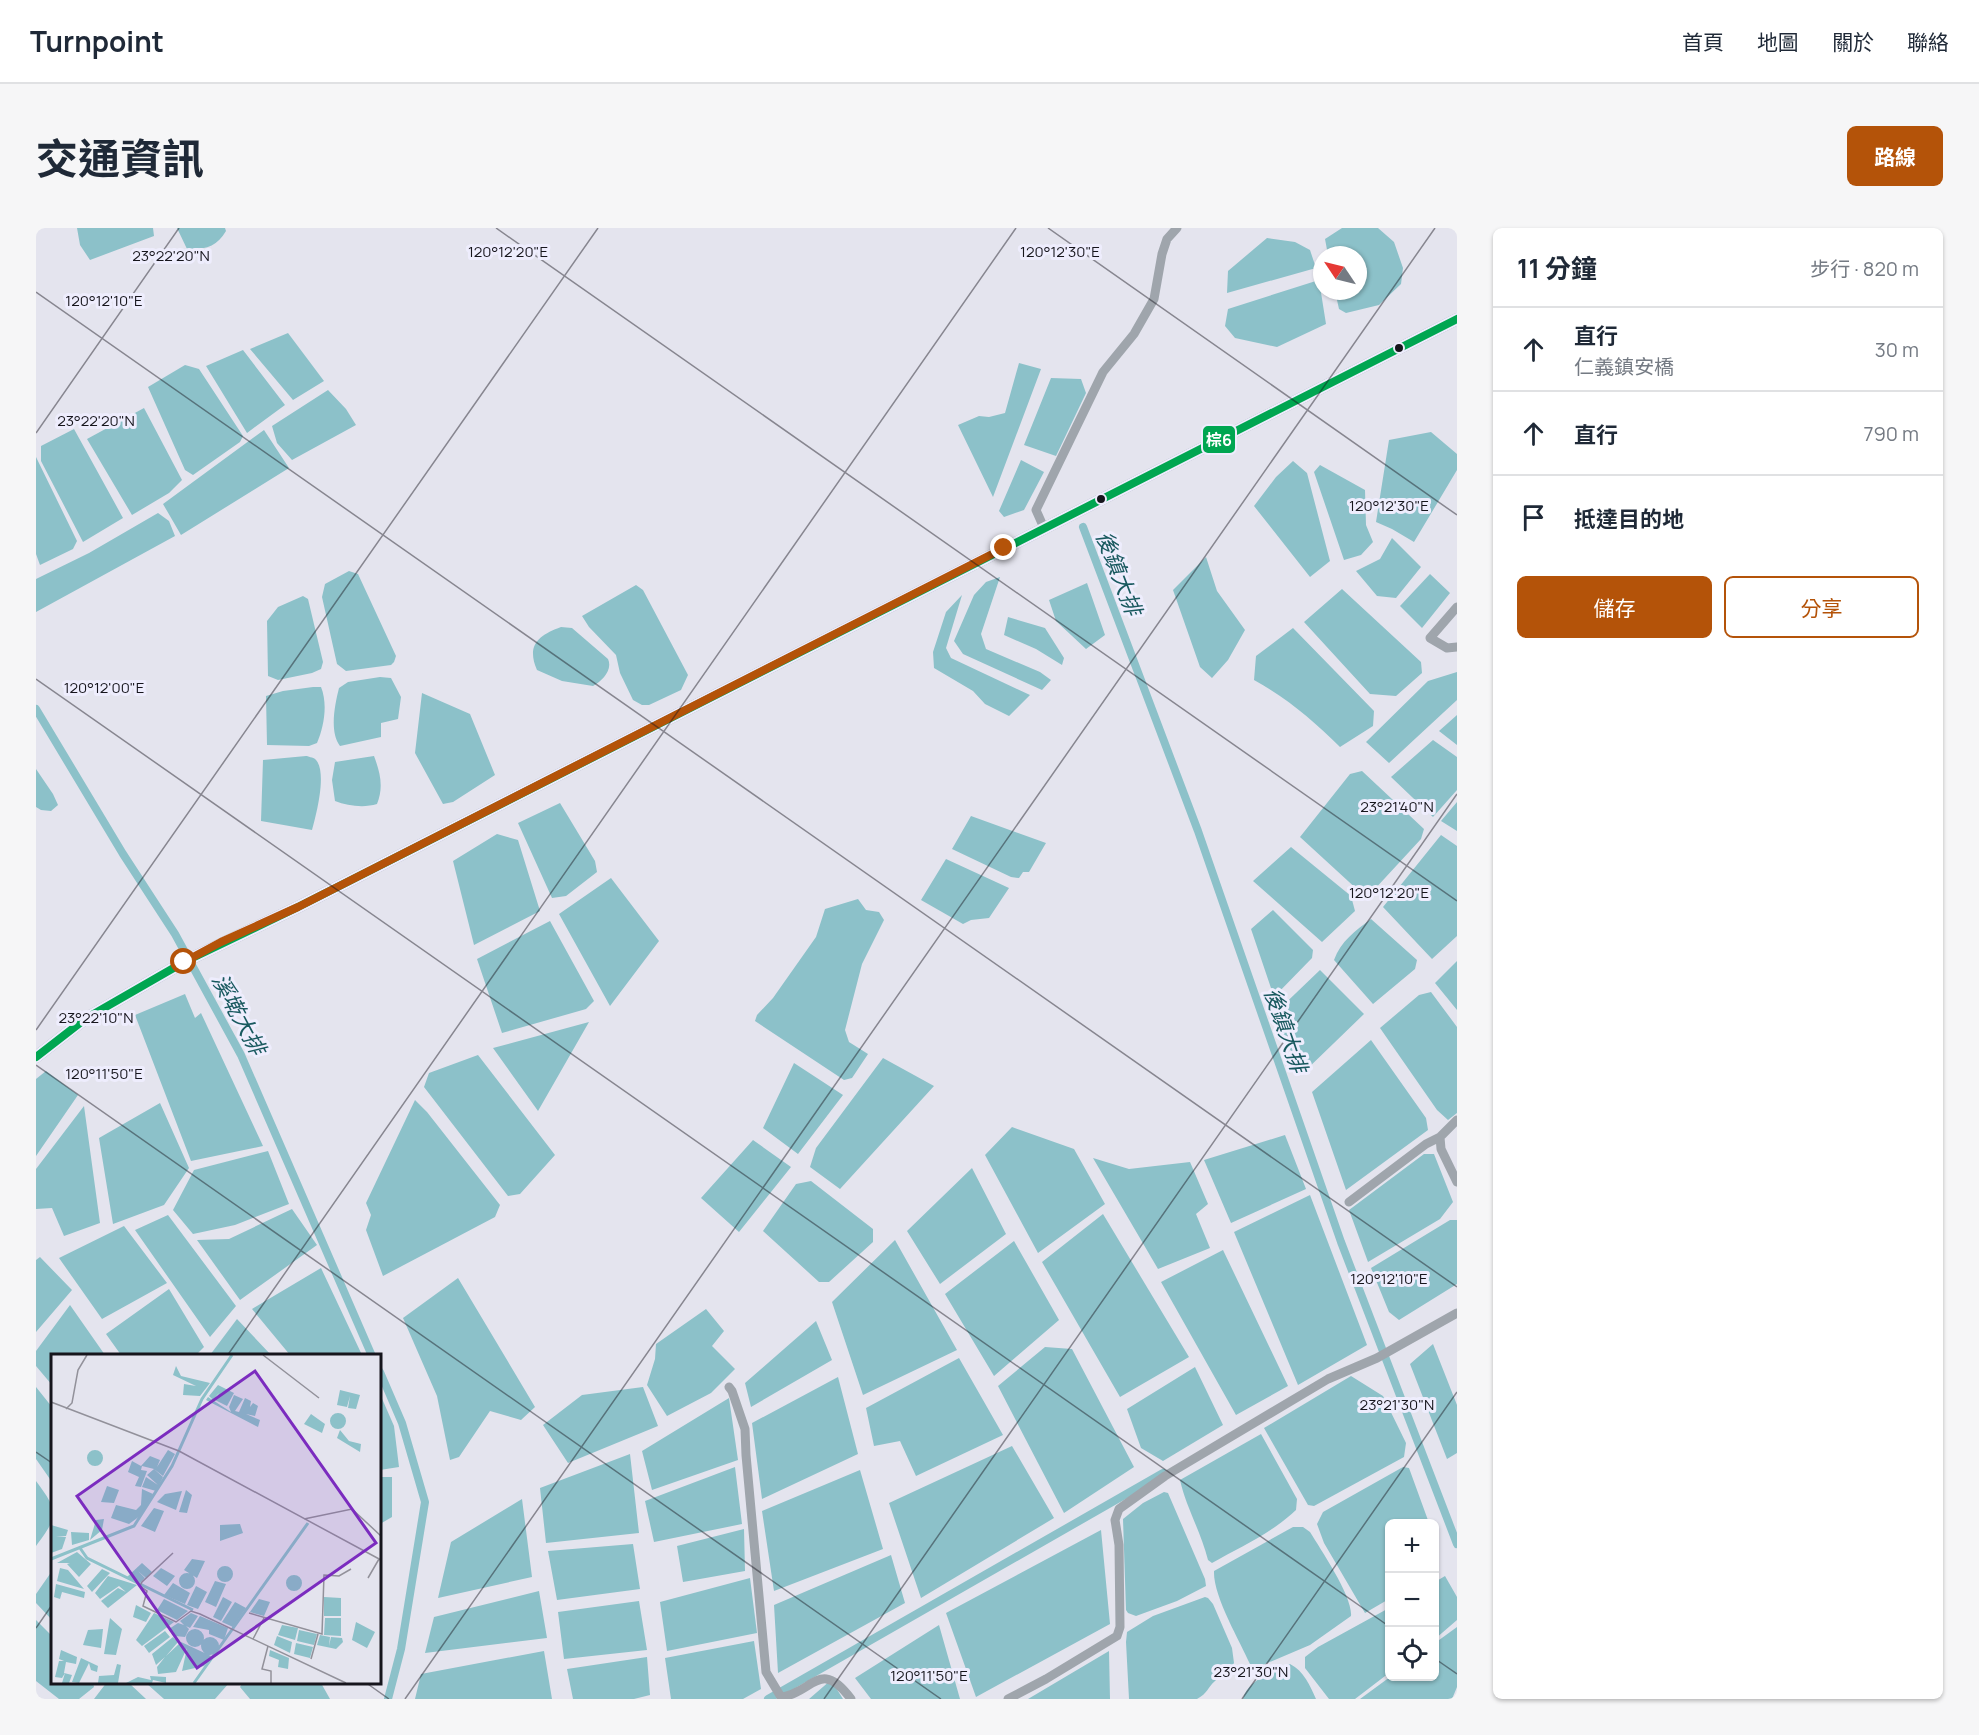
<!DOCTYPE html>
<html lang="zh-TW">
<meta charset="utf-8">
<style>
:root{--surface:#fff;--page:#f6f6f7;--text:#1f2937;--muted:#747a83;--line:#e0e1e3;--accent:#b45309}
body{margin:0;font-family:Manrope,"Noto Sans TC",sans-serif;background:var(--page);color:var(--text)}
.controls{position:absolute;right:18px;bottom:18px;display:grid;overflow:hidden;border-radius:9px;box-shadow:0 2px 4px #0004}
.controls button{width:54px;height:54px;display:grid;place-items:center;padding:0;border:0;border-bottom:2px solid var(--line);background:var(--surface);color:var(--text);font:30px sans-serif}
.compass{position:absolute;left:1277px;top:18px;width:54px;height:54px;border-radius:50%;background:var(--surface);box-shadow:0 2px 4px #0004;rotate:305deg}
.stop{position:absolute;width:18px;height:18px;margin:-14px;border:4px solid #b45309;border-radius:50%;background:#fff}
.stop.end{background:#b45309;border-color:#fff;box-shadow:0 2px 6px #0008}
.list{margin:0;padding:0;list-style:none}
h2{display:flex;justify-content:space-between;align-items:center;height:78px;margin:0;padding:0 24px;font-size:26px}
h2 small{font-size:20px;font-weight:400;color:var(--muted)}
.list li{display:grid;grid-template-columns:39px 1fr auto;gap:18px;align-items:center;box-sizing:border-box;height:84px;padding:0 24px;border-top:2px solid var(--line)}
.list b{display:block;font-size:22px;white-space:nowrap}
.list p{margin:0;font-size:20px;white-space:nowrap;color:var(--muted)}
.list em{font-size:20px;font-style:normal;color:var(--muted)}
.actions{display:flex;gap:12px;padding:18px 24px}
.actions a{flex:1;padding:14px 0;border:2px solid var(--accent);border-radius:9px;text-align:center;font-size:21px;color:var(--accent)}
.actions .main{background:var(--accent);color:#fff}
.icon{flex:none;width:33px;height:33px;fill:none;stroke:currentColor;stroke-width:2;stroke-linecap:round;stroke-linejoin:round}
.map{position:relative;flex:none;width:1421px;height:1471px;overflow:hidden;border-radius:9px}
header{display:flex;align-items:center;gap:36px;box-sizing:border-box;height:84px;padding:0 30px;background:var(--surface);border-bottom:2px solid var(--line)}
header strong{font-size:28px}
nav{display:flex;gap:33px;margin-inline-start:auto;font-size:21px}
.intro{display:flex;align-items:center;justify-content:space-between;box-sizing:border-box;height:144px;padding:0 36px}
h1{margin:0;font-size:42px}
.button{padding:15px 27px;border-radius:9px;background:var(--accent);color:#fff;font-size:21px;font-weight:700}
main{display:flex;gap:36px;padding:0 36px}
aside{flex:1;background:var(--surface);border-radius:9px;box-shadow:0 2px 4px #0004}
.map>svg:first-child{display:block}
.water{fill:#8cc1c9}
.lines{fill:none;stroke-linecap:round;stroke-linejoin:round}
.canal{stroke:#8cc1c9;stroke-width:8}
.street{stroke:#9fa5ac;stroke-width:9}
.secondary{stroke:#9ea4ad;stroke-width:12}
.bus-1-casing{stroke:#eeedfd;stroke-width:12}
.bus-1{stroke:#00a651;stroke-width:8}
.route{stroke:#b45309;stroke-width:8}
.ticks{fill:none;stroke:#16151c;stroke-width:1.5;stroke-opacity:0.45}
.bus-dot{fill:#16151c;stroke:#eeedfd;stroke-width:2}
.labels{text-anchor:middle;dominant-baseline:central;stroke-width:6;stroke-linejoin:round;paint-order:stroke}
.water-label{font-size:22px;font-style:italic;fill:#19595f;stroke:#eeedfd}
.inset-river{fill:none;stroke:#8cc1c9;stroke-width:3}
.inset-road{fill:none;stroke:#92919a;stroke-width:1.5}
.view{fill:#7b2cbf;fill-opacity:0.15;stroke:#7b2cbf;stroke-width:3}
.inset-edge{fill:none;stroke:#16151c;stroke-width:3}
.ticks-label{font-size:15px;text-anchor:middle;fill:#16151c;stroke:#eeedfd;stroke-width:6;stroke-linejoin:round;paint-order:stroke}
.line-badge{stroke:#eeedfd;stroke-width:2}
.badge-label{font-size:16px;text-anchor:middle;font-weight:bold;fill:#fff}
</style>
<header>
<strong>Turnpoint</strong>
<nav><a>首頁</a><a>地圖</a><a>關於</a><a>聯絡</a></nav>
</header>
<div class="intro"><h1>交通資訊</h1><a class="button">路線</a></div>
<main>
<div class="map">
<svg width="1421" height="1471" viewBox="0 0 1421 1471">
<rect width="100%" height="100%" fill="#e4e4ee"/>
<!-- water -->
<path class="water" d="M41,0H117L118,8L54,32L44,17Z
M141,0H189L190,3C181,19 168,22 151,21Z
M1306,0H1342L1358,14L1367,40L1365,56L1343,77L1310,85L1303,81L1299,63H1322V27H1292L1289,11Z
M1231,10L1259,14L1274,22L1280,40L1191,65L1192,43Z
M1283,52L1290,96L1241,119L1199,110L1189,98L1192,81Z
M252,105L288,153L257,172L214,121Z
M207,122L249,177L211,205L170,138Z
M983,135L1005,141L957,269L922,197L943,188L953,189L969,185Z
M149,137L163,141L207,208L204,214L157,247L149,242L112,159Z
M1015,150L1045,151L1050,165L1020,228L988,217Z
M292,162L310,181L320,197L256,232L241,215L236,198Z
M108,180L146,252L133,265L96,287L51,211Z
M38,201L87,290L47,314L5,233V218Z
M228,202L253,240L145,307L127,276Z
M1395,204L1421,226V242L1378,314L1356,301L1340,294L1353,212Z
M0,229L41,313L37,321L4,337L0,326Z
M985,232L1008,244L988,282L968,289L963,283Z
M1257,233L1271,245L1294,333L1274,349L1218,278L1240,249Z
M1284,237L1329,262L1330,297L1337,314L1325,327L1308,332L1278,244Z
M122,285L133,293L139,308L0,384V351L53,325Z
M1356,310L1385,339L1360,370L1341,368L1320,343L1344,331Z
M1170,329L1181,363L1209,402L1192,432L1176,450L1164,439L1137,362Z
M313,343L322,346L360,428L358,434L355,437L310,443L301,436L286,369L289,356Z
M1394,346L1414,365L1386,400L1364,378Z
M964,349L945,406L950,421L1004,444L1015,452L1006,462L927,426L918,413L938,367L950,354Z
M1051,355L1069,407L1050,421L1020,393L1013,372Z
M600,357L607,362L652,447L645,462L613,477H606L597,472L584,445L580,427L553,399L546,388Z
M1306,361L1385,434L1386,445L1360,468L1334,466L1268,394Z
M926,367L910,420L915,430L994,467L973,488L949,476L937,463L898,440L897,424L910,384Z
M267,368L272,371L287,434L285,441L276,445L242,452L232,448L231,393L242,379Z
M972,389L1009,400L1028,430L1026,437L1000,421L968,407Z
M525,399L536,400L572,431C577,442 566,453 557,458L526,453L501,442C490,417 503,407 525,399Z
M1257,400L1338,483L1337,498L1304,519C1278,493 1251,470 1218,452L1220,428Z
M1421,444V472L1353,535L1330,514L1392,453Z
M344,449L355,450L365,469L362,491L345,495V509L304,518C293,504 299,476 303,460L312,454Z
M277,459H285C292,476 288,499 281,515L273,518L231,517L230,468L247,463Z
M386,465L434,486L459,547L417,574L407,576L379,525Z
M1421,487V517L1403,503Z
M1397,512L1421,529V562L1397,589L1355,549Z
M270,528C271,528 278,530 279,531C292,542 280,588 276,602L225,593L227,532Z
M338,528C344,544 348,559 341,576C328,580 312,578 299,573L296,552L299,534Z
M0,541L17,566L22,577L15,583L5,582L0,579Z
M1326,543L1388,601L1385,611L1337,663L1324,664L1264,609L1314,546Z
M1421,574V603L1405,593Z
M524,575L559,633L561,644L530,668L516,670L482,595Z
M935,588L1010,615L993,644H987L983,650L975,649L916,621Z
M461,606L482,612L504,683L438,717L417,633Z
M1405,607L1421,618V708L1396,731L1347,679Z
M1255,619L1315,668L1319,683L1286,714L1217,653Z
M910,631L973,660L953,690L935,692L927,696L885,672Z
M575,650L623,713L574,778L523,686Z
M822,671L830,682L843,684L848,692L826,736L809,802L813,814L832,826L816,850L808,852L719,793L721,787L737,770L780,709L789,681Z
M1237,682L1277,722L1276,730L1238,769L1215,701Z
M1335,691L1381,732L1379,741L1337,776L1298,732C1305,713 1319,703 1335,691Z
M514,693L558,773L550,781L466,805L441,731Z
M1421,733V782L1399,755Z
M1284,742L1328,786L1267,845L1236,788Z
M1395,764L1421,799V885L1412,892L1401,882L1344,800L1383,767Z
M149,766L159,790L165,785L227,918L155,933L99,787Z
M553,794L502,883L457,820Z
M1335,812L1390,890L1392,902L1310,962L1276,864Z
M442,827L519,927L484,966L472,968L388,859L393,845Z
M847,830L898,858L804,961L774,939L780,920Z
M758,835L807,867L762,926L727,900Z
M10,843L42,867L0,928V851Z
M379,872L391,884L464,977L459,989L347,1048L330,1002L335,987L330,975Z
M124,875L153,940L128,977L77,996L63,910Z
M48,878L64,995L28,1008L16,980L0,981V941Z
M976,899L1038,921L1069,976L1002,1025L949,927Z
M1249,907L1270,961L1195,995L1168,932Z
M717,912L755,939L703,1004L665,970Z
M232,923L253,976L199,997L157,1006L137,982L158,942Z
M1388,926H1398L1417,974L1404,991L1332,1034L1313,982Z
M1057,930L1093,941L1154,934L1172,976L1160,986L1174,1020L1122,1041Z
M936,940L970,1006L904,1056L871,1003Z
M775,953L837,1001V1014L793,1054H783L727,1003L760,956Z
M1274,967L1331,1117L1262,1157L1198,1004Z
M256,981L281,1017L204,1072L161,1012L193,1011Z
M1067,986L1153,1129L1084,1169L1006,1034Z
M132,987L200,1078L174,1109L99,1002Z
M1414,992H1421V1056L1363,1092L1353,1084L1335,1040Z
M88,998L131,1055L66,1091L23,1030Z
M859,1012L921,1122L827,1167L796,1074Z
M978,1013L1023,1092L958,1148L909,1066Z
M1187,1022L1252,1158L1200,1187L1125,1054Z
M4,1029L36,1062L0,1104V1032Z
M285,1040L326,1127H254L216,1081Z
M422,1050L499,1179L485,1192L454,1183L423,1229L414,1232L401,1168L367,1090Z
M133,1061L168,1119L160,1127H85L70,1106Z
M34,1077L69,1127L16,1128V1157L0,1138V1123Z
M670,1081L688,1103L676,1118L699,1141L675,1165L631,1188L611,1157L619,1131L620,1116Z
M201,1091L235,1127H174Z
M780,1093L796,1132L715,1179L709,1155Z
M1397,1116L1421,1177V1225L1411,1231L1374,1136Z
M1009,1119L1036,1121L1098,1239L1028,1285L962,1158Z
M923,1130L967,1207L880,1248L864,1213L838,1218L830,1180Z
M1159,1139L1187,1197L1127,1233L1105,1220L1091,1181Z
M1315,1148L1347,1168L1370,1215L1368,1229L1278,1278L1272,1277L1228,1200Z
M802,1149L822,1226L726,1271L716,1195Z
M0,1159L16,1179V1254L0,1231Z
M607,1159L622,1198L532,1235L507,1197L546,1167Z
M344,1166L358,1198L363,1239L344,1242Z
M693,1170L702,1232L616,1262L606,1223Z
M1225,1206L1261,1271L1260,1282C1236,1305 1204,1319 1176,1335L1172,1332C1165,1304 1150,1279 1144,1252Z
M976,1218L1018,1290L885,1370L853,1275Z
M594,1226L603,1305L510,1315L504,1260Z
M699,1239L706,1296L618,1314L609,1273Z
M1367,1239L1373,1240L1393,1295L1354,1296L1353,1371L1329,1385L1288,1315L1281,1296L1287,1284Z
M824,1242L847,1321L738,1363L726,1283Z
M344,1249H356V1289L344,1296Z
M0,1253C23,1284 23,1287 0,1318Z
M1128,1264L1132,1265L1169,1351L1170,1358L1141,1373L1100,1388L1092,1385L1090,1382L1087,1291L1107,1275Z
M486,1271L496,1349L402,1370L415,1314Z
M1257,1299H1267L1274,1304C1285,1322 1317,1369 1315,1388L1274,1417L1229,1436L1220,1443L1214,1436C1204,1413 1177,1368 1178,1343Z
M708,1301L709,1343L647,1354L641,1318Z
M1065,1302L1074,1396L940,1469L910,1385Z
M597,1316L604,1361L521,1372L512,1323Z
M855,1327L869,1375L742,1445L738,1377Z
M16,1343V1392L0,1375V1366Z
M1409,1348L1421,1369V1392L1399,1411V1354Z
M714,1350L721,1405L631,1423L624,1374Z
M503,1363L511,1410L389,1425L398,1389Z
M1169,1369L1172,1370L1177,1376L1196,1420L1198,1435C1193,1443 1186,1446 1179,1453C1171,1460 1172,1465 1161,1471H1093L1090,1414L1091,1404L1117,1388Z
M603,1373L611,1422L528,1431L522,1384Z
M1353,1380V1445L1319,1471H1293L1269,1440V1429L1282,1419Z
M0,1392L16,1408V1454L57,1455L58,1459L43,1471H23L0,1453Z
M903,1397L924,1471H835L819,1450Z
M1421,1399V1459L1416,1471H1324L1354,1449L1398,1448L1399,1415Z
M718,1413L725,1461L707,1471H635L629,1430Z
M508,1423L516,1471H379L385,1446Z
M1073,1423L1074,1471H992Z
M611,1429L614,1467L598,1471H537L531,1441Z
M1254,1436C1268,1443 1274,1458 1280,1471H1207C1210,1454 1238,1441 1254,1436Z
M795,1452L807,1471H773Z
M71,1454L93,1455L110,1471H58Z
M207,1454L285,1455L294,1471H214L204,1459Z
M110,1455H193L179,1471H128Z"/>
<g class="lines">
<!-- canal -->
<path class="canal" d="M1047,299L1162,603L1305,1014L1421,1316
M0,481L87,626L139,706L205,827L336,1128
M344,1144L366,1195L389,1274L365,1421L352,1471
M732,1471L1127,1245"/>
<!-- street -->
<path class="street" d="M1008,300L1000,282L1067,144L1098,106L1118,71L1126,26L1131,11L1141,0
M1421,379L1394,410L1411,420L1421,419
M1404,909L1405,921L1421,954
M1313,974L1390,916L1404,909L1421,892
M693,1159L696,1163L709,1201L710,1227L730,1444L745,1469C777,1465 784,1429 815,1471
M972,1471L1010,1451L1081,1408L1084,1399L1083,1317L1079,1292L1083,1281L1129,1248L1292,1151L1341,1130L1421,1085"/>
<!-- secondary -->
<path class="secondary" d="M0,829L49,791L148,734L262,679L1421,91"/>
<defs>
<path id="bus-1" d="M0,829L49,791L148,734L262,679L1421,91"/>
</defs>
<!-- bus-1 casing -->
<use href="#bus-1" class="bus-1-casing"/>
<!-- bus-1 -->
<use href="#bus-1" class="bus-1"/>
</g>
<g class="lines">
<!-- route -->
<path class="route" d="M148,734L185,714L262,679L968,320"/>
</g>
<!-- ticks -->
<path class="ticks" d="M460,0L1421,673M1012,0L1421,287M0,64L1421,1059M0,205L143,0M0,451L1354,1399M0,802L562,0M0,837L905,1471M191,1128L980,0M0,1224L16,1235M0,1400L16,1377M1398,1430L1421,1446M329,1454L353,1471M369,1471L1399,0M788,1471L1421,566M1206,1471L1421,1164"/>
<!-- markers -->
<g class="bus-dot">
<circle cx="1363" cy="120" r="5"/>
<circle cx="1065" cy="271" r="5"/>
</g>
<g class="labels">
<!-- water labels -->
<g class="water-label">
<text transform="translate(1083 345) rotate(69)">後鎮大排</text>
<text transform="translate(203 786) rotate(62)">溪墘大排</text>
<text transform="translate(1250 802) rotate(71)">後鎮大排</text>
</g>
</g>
<!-- overview -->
<g transform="translate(15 1126)">
<rect width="330" height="330" fill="#e4e4ee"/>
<path d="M125,12L130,22L159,29L149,42L132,41L133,30L145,32L122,21ZM167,31L183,39L176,52L164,46L168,39L162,46L158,42ZM289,36L309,41L305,55L297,54L299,42L296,53L286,51ZM183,41L192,45L184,57L188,58L194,44L200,47L199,53L202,49L207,52L204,62L195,60L209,66L207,73L155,46L157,43L180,58L178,53ZM279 67a8 8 0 1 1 16 0a8 8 0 1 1-16 0ZM260,60L274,70L271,79L253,70ZM289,76L298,87L310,90L309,98L286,84ZM117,96L124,100L112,122L103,115L112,123L105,137L91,133L95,123L107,131L96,121L103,115L91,112L90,116L96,117L90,133L84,132L88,123L77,118L81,107L90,112L99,102L109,106L106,113ZM36 104a8 8 0 1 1 16 0a8 8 0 1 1-16 0ZM56,132L68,136L63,149L50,148ZM91,135L102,140L89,162L78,170L60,164L65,151L85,156L90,151ZM135,136L141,141L136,159L128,158ZM131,137L125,156L106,148L114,140ZM103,154L113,157L104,178L90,172ZM53,165L51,176L39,186L45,166ZM189,170L192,179L169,187V171ZM0,171L17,176L15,182H5L15,183L11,195L0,199ZM20,178L38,179V186L21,191ZM26,198L40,210L28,223L16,210L19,209H6ZM141,205L154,207L146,224L133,216ZM91,209L101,218L95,224L87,217L94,224L89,229L76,223ZM166 220a8 8 0 1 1 16 0a8 8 0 1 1-16 0ZM9,214L17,216L33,235L6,227ZM110,214L124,222L116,232L102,222ZM51,215L59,219L41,238L36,232ZM128 227a8 8 0 1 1 16 0a8 8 0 1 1-16 0ZM235 229a8 8 0 1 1 16 0a8 8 0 1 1-16 0ZM57,222L86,231L57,254L50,247L67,234L75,238L68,232L49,245L44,239ZM164,227L175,230L165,253L154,248ZM122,229L139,239L134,250L113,241ZM5,230L34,238L33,244L11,238L9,245L3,243ZM145,232L156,238L147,255L136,251ZM172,243L181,248L170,267L162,263ZM273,243L290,244V262H273ZM113,245L137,257L126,266L106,256ZM208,245L219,248L213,262L199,258ZM184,248L195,254L182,273L171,268ZM85,251L100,259L95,268L82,263ZM103,259L123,268L91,292L85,286ZM140,259L147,262L139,274L135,272L138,275L134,283L124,282L118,275L127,269L133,271L129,267ZM149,262L177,274L173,286L158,280V276L142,273ZM59,264L71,275L65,301L53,300ZM274,264H290V282L273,281ZM305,268L324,278L316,294L301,286ZM231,271L247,274L244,286L227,281ZM135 284a9 9 0 1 1 18 0a9 9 0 1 1-18 0ZM52,275L50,294L32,291L37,276ZM248,276L266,280L263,291L246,287ZM114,277L119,283L98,299L93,292ZM269,281L279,283L278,292L280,283L291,284L292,288L285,295L266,291ZM226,282L241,288L239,299L223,291ZM122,283L127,288L115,302L130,288L160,302L159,306L153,312L131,317L136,294L125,318L107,320L106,313L114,303L105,311L101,300ZM150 292a9 9 0 1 1 18 0a9 9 0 1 1-18 0ZM245,289L262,293L259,304L243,300ZM10,296L26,303L25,310L15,308L13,319L21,321L18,329H11L14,319L11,324L4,323L8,307H13L8,305ZM219,296L238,304L237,315L227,313L228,306L218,302ZM30,304L47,312L46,318L40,316L38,309L28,329L21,328ZM66,310L70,311L67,329H47L48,322L63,321ZM99,322L115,323V329L102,326L101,329H75L87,323L100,326Z" fill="#8cc1c9"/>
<path class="inset-river" d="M29,194L36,204L142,256M0,205L83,172L121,112L151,45L181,1M143,329L257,169"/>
<path class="inset-road" d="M212,1L268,44M0,48L128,97L330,206M15,55L21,49L27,16L36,1M253,165L301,155L330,182M122,199L91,228L89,232L96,237L92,252L125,268L140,257L149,260L295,329M317,224L328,205M198,259L271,280L273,221L288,222L300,215M202,285L213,264M217,292L211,315L220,317V329M260,305L267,280"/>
<path class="view" d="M204,17L325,189L146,314L26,142Z"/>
<rect width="330" height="330" class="inset-edge"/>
</g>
<g class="ticks-label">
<text x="472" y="29">120°12'20"E</text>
<text x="1024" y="29">120°12'30"E</text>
<text x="135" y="33">23°22'20"N</text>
<text x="68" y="78">120°12'10"E</text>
<text x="60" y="198">23°22'20"N</text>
<text x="1353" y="283">120°12'30"E</text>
<text x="68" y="465">120°12'00"E</text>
<text x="1361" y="584">23°21'40"N</text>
<text x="1353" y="670">120°12'20"E</text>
<text x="60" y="795">23°22'10"N</text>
<text x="68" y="851">120°11'50"E</text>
<text x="1353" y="1056">120°12'10"E</text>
<text x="1361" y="1182">23°21'30"N</text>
<text x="1215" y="1449">23°21'30"N</text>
<text x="893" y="1453">120°11'50"E</text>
</g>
<rect class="line-badge" x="1166" y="197" width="34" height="29" rx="6" fill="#00a651"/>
<g class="badge-label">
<text x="1183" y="218">棕6</text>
</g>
</svg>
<div class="controls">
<button>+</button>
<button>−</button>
<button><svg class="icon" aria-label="locate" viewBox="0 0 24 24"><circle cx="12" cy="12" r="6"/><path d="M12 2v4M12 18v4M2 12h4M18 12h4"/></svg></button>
</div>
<svg class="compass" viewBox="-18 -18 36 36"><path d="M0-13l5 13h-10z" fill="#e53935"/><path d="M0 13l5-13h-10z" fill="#747a83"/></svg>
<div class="stop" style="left:148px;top:734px"></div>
<div class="stop end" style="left:968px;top:320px"></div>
</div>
<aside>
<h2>11 分鐘<small>步行 · 820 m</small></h2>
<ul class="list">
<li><svg class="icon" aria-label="ahead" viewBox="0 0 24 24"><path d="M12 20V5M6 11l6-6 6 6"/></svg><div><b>直行</b><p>仁義鎮安橋</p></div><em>30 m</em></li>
<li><svg class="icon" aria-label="ahead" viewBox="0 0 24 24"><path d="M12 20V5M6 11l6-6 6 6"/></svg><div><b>直行</b></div><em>790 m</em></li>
<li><svg class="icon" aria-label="arrive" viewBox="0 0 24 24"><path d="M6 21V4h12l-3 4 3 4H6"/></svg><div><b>抵達目的地</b></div></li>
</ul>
<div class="actions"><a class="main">儲存</a><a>分享</a></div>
</aside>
</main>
